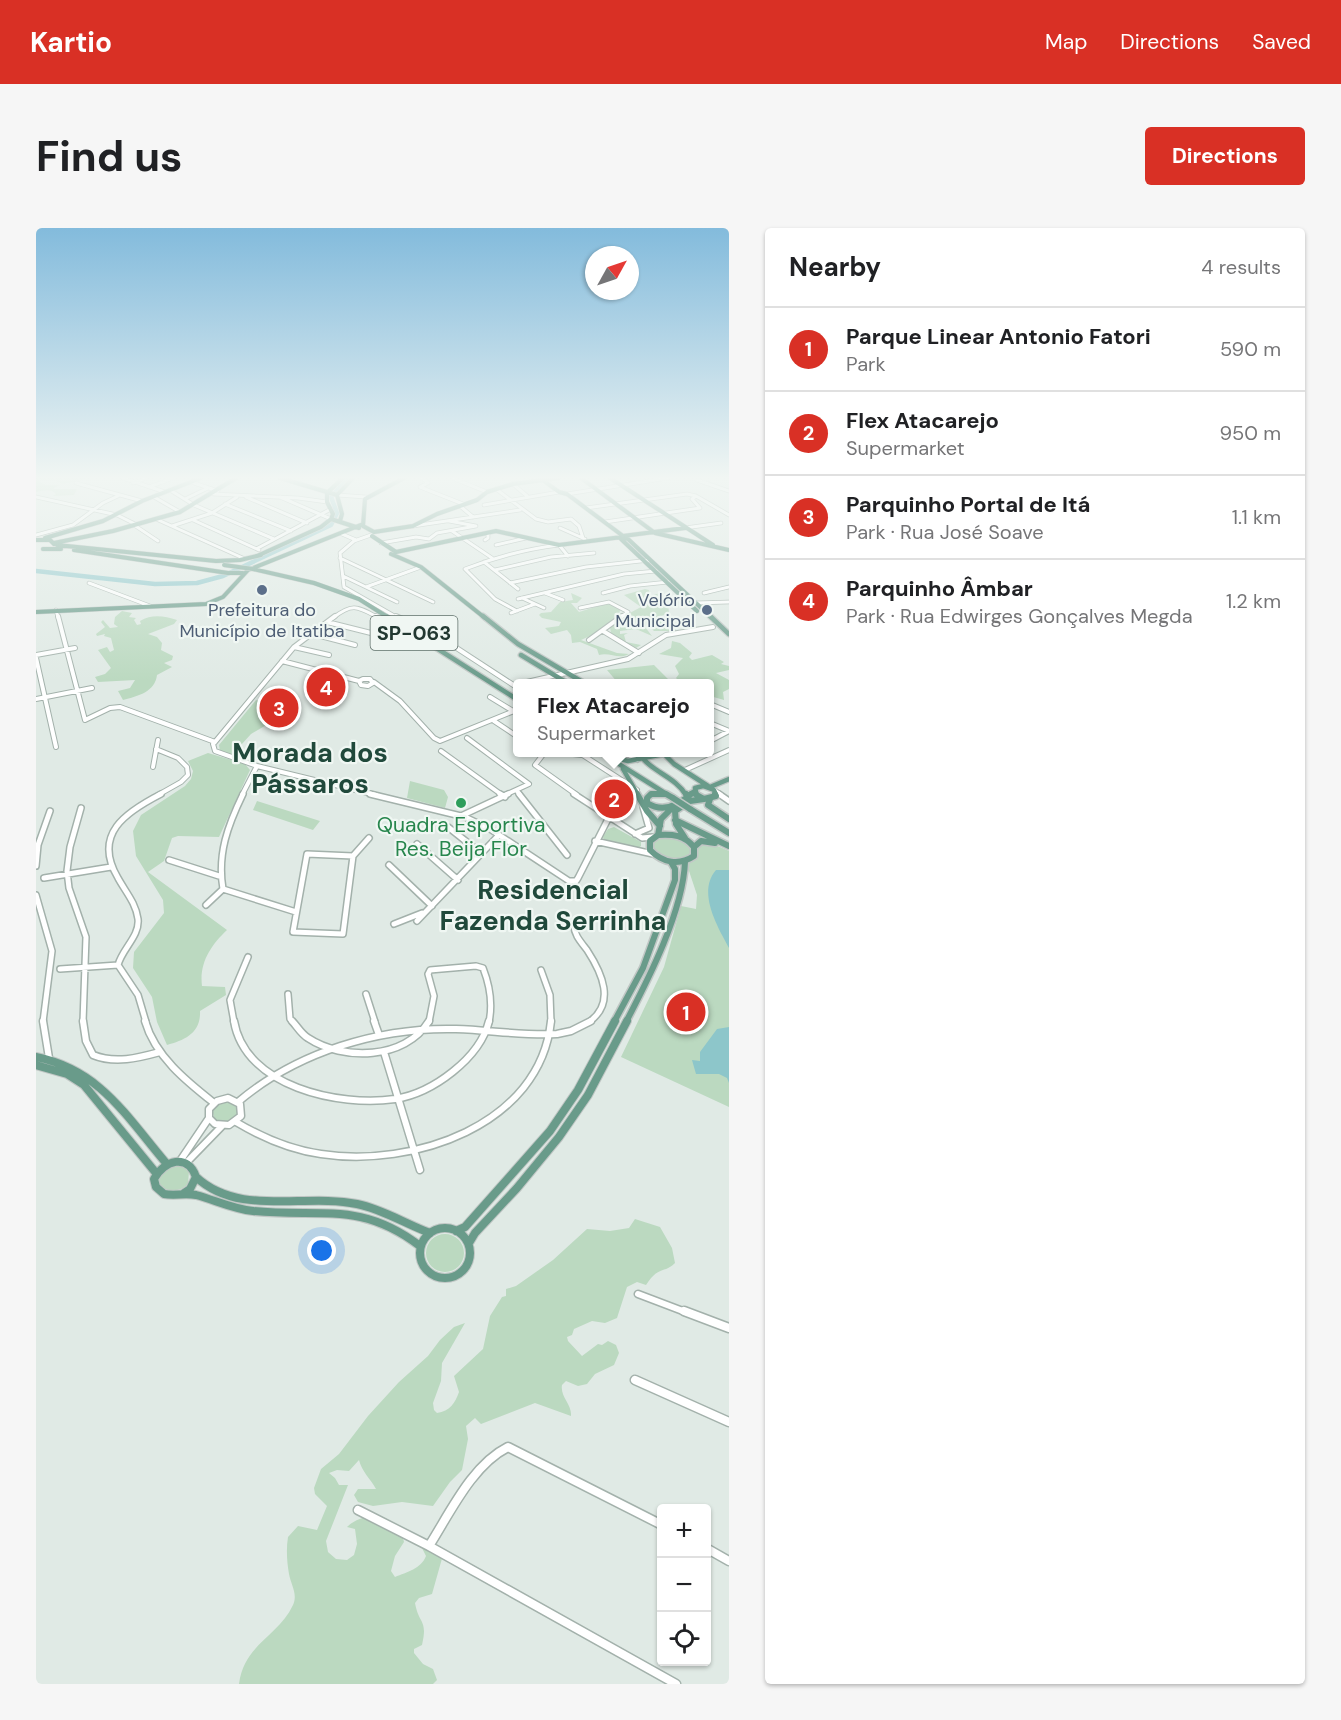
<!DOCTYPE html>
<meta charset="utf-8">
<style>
:root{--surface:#fff;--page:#f6f6f6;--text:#202124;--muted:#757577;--line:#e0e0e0;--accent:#d93025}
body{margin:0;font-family:"DM Sans",sans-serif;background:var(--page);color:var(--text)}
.controls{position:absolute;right:18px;bottom:18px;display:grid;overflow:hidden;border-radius:6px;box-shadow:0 2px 4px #0004}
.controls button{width:54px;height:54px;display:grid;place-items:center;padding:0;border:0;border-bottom:2px solid var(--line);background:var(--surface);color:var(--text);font:30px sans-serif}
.compass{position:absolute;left:549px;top:18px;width:54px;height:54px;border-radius:50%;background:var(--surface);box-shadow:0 2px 4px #0004;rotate:50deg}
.you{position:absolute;left:286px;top:1023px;width:21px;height:21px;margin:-15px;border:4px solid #fff;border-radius:50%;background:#1a73e8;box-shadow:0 0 0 9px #1a73e833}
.badge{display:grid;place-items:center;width:39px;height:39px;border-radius:50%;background:var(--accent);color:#fff;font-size:20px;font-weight:700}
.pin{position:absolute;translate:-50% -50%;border:3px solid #fff;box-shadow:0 2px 6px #0006}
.popup{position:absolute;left:477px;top:451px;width:201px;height:78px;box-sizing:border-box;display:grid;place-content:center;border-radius:6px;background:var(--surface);filter:drop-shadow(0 2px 4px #0005);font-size:20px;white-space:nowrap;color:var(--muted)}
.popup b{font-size:22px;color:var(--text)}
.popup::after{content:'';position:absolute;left:50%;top:100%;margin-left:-12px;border:12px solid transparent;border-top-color:var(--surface)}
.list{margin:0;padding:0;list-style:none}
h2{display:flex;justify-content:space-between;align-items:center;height:78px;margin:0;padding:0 24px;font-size:26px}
h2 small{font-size:20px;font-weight:400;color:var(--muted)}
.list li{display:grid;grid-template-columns:39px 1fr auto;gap:18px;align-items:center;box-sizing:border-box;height:84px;padding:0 24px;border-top:2px solid var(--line)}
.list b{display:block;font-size:22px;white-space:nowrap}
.list p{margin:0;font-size:20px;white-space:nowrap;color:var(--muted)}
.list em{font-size:20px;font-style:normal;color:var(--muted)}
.icon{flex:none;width:33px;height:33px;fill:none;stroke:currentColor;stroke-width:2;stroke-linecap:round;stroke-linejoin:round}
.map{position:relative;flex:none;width:693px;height:1456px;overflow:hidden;border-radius:6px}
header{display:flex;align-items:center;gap:36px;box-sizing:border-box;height:84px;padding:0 30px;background:var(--accent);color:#fff}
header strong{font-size:28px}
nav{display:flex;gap:33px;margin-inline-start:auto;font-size:21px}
.intro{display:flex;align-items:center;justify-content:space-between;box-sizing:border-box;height:144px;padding:0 36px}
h1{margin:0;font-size:42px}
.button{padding:15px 27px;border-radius:6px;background:var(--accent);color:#fff;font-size:21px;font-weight:700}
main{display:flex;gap:36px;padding:0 36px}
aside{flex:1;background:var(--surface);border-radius:6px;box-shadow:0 2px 4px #0004}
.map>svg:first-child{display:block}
.green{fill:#bbd9c0}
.water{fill:#8dc6ca}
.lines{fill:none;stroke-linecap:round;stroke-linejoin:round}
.river{stroke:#8dc6ca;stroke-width:4.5}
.minor-far4-casing{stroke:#a3b1ab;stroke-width:4.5}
.minor-far3-casing{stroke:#a3b1ab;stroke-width:6}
.minor-far2-casing{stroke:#a3b1ab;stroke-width:8}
.minor-far1-casing{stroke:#a3b1ab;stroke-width:9}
.minor-casing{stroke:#a3b1ab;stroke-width:11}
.major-far3-casing{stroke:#c1c7c5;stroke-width:5}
.major-far2-casing{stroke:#c1c7c5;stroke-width:7}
.major-far1-casing{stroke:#c1c7c5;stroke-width:9}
.major-casing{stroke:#c1c7c5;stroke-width:10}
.minor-far4{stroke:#fff;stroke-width:3}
.minor-far3{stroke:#fff;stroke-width:4}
.minor-far2{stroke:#fff;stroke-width:5}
.minor-far1{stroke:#fff;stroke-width:6}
.minor{stroke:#fff;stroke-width:8}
.major-far3{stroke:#699b8a;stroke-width:4}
.major-far2{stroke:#699b8a;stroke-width:4.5}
.major-far1{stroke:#699b8a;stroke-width:6}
.major{stroke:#699b8a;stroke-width:8}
.major-bridge-far1-casing{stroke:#c1c7c5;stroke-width:5;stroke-linecap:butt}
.major-bridge-casing{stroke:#c1c7c5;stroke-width:9;stroke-linecap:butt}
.major-bridge-far1{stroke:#699b8a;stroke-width:4}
.major-bridge{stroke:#699b8a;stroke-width:6}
.service-dot{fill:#5c6f8a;stroke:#f0f7f3;stroke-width:2}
.leisure-dot{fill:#2e9e5b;stroke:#f0f7f3;stroke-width:2}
.labels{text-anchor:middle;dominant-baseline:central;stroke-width:4.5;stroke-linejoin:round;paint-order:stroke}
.far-service-label{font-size:18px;fill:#4e5e75;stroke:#f0f7f3;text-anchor:end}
.shield{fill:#f0f7f3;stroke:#60716b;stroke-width:1.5}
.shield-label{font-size:20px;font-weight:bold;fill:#223831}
.leisure-label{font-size:21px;fill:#27864d;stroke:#f0f7f3}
.district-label{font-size:27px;font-weight:bold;fill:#20493b;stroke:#f0f7f3}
</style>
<header>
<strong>Kartio</strong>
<nav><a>Map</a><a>Directions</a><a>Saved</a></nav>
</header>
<div class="intro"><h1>Find us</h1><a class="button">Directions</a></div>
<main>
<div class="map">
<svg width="693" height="1456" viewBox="0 0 693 1456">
<rect width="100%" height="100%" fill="#e0eae5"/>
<!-- green -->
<path class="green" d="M0,250H54L27,256L18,252L2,253L10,257H23L17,261H41L38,267L17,268L20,266C15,260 6,263 0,264Z
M609,361L613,362L614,368L624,365L632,375L633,385L625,388L632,395L628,399L639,400L640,403H618L611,396L609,399L616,408L600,401L584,403V406L592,405L588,407L590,414L605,417L600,420L575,406L574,399L545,412L581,425L593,426C583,432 574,424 563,427L561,421L544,414L536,415L535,407L531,402L515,406L509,400L523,398L525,394L506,390L503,387L505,385L515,384L524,374L537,372L535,365L546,370L541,375H535L543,384L575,374L584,382L581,393L590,394V387L605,379L588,367Z
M86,383L96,385L93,389L100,390L98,392L101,397L105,396L104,393C116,386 128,388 141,392L138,396L112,406L121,409L126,415L125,422L137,428L136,432L128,435L136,439L121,447C119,464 102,468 87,472L82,463L94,460L99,452L62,454L59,449L69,446L75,440L62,422L71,419L74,424L78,422L75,410L68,408L69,406L61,408L60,406L69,399L65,394L67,392L74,400L82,399L78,396L79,389Z
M636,413L644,415L656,425L653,429L656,432L676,427L688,434L685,436L693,438V442L680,445L693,452V461L687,464L688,472L674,468V456L642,455L639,453L642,452L640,450L643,446L639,438L647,430L623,426L635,420Z
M618,437L633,452L582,455L571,442Z
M220,472L241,478L235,484L244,489L215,506L196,527L184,523L183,517Z
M172,525L209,536L214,542L183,609L142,608L136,610L128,633L112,644L191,702C175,717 163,735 166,758L189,759L190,767L164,783C165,805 149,812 131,817L121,794L116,769L97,740L98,724L128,685L127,672L100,628L97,603L105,587L149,558L155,551L157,543L152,533Z
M374,553L408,562L412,569L409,580L371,570Z
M221,573L284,593L277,602L217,582Z
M578,599L605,614V618L601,621L568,612L567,609L572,601Z
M640,609L655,618L656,623C644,638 628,631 615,621L617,612L621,610Z
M665,615H675L693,623V879L585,829L628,739L645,678L660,681L661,667L651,637C659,630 659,622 665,615Z
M177 884a12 12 0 1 1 24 0a12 12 0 1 1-24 0Z
M142,936L153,943L152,956C134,973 111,954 127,941C131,939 138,938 142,936Z
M599,991L624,999L636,1020L639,1035C628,1046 623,1037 610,1057L601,1054L591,1059L581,1090L569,1095L556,1093L538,1101L536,1107L531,1109L532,1113L546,1128L562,1116L566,1117L572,1113L580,1117L583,1125L578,1137L559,1146L551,1156L542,1158L530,1153L526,1157C524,1169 536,1176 535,1188L499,1175L445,1196L439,1190L430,1198L432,1211L426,1242L414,1254L397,1278L366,1274L337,1278L322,1274L318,1267L322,1261H340C334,1250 326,1244 323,1232L313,1243L301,1242L293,1245L299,1250L303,1257H312L290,1313L292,1324L300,1331L311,1332L318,1327L321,1316L319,1301L311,1299C329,1281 363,1286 368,1314L359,1328L355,1343L359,1349C371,1344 385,1341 390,1328L385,1318L407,1327L396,1366L383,1370L379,1375C383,1397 392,1391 386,1417L378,1421V1425L387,1436L397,1441L401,1452L397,1456H203C208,1416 242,1409 257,1377C262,1366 255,1357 253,1346C251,1335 250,1321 252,1309L262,1298L281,1302L291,1278L279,1266L278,1260L285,1241L303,1226L332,1188L363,1154L392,1128L404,1112L418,1099L429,1095L406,1135L405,1153L397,1175L398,1182L401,1185C414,1183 419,1175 423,1164L418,1148L447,1121L454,1088L466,1069L470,1068V1061L480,1058L517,1032L551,1001L574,1003L593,1000Z
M390 1025a19 19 0 1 1 38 0a19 19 0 1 1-38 0Z"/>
<!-- water -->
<path class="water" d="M680,642H693V720C681,698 661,664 680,642Z
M693,799V855L691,850L683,846H660L656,832L664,833V824L681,801Z"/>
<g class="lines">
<!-- river -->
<path class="river" d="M0,343L119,356L161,355L187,348L295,297L301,285L295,269L312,250"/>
<defs>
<path id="minor-far4" d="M87,250L129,264
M386,250L392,255L384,259L427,276
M416,250L451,264
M661,252L693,263
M155,254L182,263
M40,255L106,273
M97,255L110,250
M477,256L491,268
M113,259L137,250
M460,261L500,291L512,294L535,291L543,298L547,310
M134,262L158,277L238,311
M177,266L262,270L291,274
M531,266L632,250
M301,267L330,269
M0,269L81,287L101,297
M118,269L144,284
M210,269L271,295
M244,269L295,291
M149,271L172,260
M189,276L255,303
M448,277L523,264
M424,278L437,289
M550,280L651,266L660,268L693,287
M120,291L209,331
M157,292L223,322
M569,294L664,280L656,271L660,268
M98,297L122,313
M136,298L176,285L201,269
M377,298L484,282
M524,300L549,311
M649,300L685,295
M416,303L456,330
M306,306L320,312
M0,307L37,297L67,275L82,268
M335,307L318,313L304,325L308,359L362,390
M449,312L452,310V305
M345,315L380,309L393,311L401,305L440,298L413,293
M460,317L490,310
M222,320L295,281
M304,330L397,374
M448,334L482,361
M459,342L515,329L558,325
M307,348L361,374
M53,355L114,378
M474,355L550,339L614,332
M330,359L385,339
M509,365L527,372
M567,365L594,358L632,354
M668,365L693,359
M486,370L508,380
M482,371L588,346L620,343
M659,375L693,374
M544,380L573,374L592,384L584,390
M20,382L22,390
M481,383L459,371L429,341C460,329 490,321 523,317L532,328
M475,385L499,376
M297,390C317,374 322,379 343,390"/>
<path id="minor-far3" d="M22,388L49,492L74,480L84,479L179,514L177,516L179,523L221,538L340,567
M340,388L362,395
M360,388L396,404L482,460
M291,394L347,408
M567,403L603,425
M273,405L319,417
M553,412L586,388
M258,419L293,427
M0,427L39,420
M0,430L20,519
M246,433L323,453
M327,451H334L337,455L332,458L325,457L323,453Z
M338,454L364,473L398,510L404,513L478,483
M482,456L592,431L630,407L677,399
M454,469L482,486
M0,471L56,460
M674,476L693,484
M458,493L482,509
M674,495L693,503
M431,510L493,556L469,567
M674,513L693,503
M179,514L258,419L299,388
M120,521L142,530L151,539L152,547L145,554L122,567
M405,523L466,567
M509,524L499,537L541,567
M521,524L545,527
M542,524L601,562
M588,524L601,532
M628,526L641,524
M117,539L122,512
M649,542L693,522
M678,562L685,567
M481,563L484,567
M206,567L221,538"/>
<path id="minor-far2" d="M334,566L429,589L454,601L533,653H540L542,650L572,591L569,586
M464,566L469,569
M483,566L531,627
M538,566L606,610L617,609
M683,566L693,573
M45,580L34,619L31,643L33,660L50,709L47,794
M425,588L472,566
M412,599L446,626
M599,606L613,600L607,579
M559,613L617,626
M381,616L422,652
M271,626L317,628L307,706L257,704Z
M317,628L333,610
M133,632L183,648
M353,637L396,678
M0,638L2,617L14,583
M8,650L75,639
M187,661L260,684
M0,667L16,723L7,794
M170,677L187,661C181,626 192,597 207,566
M381,693L463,607
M358,696L386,685
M538,697C538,707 545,714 551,722C566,745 580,775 553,794
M24,741L82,737
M505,742L514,767L515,794
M252,766L254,791L257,794
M330,766L339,794
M110,794L102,767L82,737C86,721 104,708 102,691C100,675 89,663 82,650C56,606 90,584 125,566
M198,794L194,772L212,729
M393,794L398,768L392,746L394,742L440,738L447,740C454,758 457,775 453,794"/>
<path id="minor-far1" d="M7,793L13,830
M47,793L50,813L57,827C79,836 102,830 124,824
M109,793C119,828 150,853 178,875
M198,793C209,859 303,879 359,871C397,865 444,830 453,793
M256,793C261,798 265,806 272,810C307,833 369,832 393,793
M338,793L343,807
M348,824L384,942
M192,870L204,876L205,888L193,897L179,896L173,890V881L181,873Z
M202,874C261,824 343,799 420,801C454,802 488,808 521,806L535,803L555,793
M200,894C227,910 255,922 285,926C376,940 504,898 515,793
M144,933L173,890
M151,934L186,898
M602,1066L652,1085"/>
<path id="minor" d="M648,1083L693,1100
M599,1152L693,1194
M322,1282L393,1318L640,1456
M393,1318C414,1285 436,1237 472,1219L626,1297
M670,1320L693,1333"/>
<path id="major-far3" d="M244,250L301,267
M368,250L329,271L327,298L338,304L377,298L401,286L441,272L451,264L477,256L522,250
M545,250L619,305L693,322
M574,250L677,317
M508,253L523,264L531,266L587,308L649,300
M291,265V274L297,286L295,291
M291,265L307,250
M301,267L306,286L304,293
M301,267L317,250
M295,291L323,300
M336,308L360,324
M9,310L67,293L106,273L165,250
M585,311L661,383
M0,312H14L18,316
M18,315L77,303L144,284L200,250
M21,317L180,333L204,332L225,327
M7,321H25
M38,322L192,345H207
M360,324L460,303L523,317L586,309L592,311L676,390
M355,326L385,339L449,390
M221,328L285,299L295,291
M217,341L278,355L323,371L353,390
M0,384L170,376L187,369L212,342L327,296"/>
<path id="major-far2" d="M350,388L482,472
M447,388L482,416L550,456
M674,388L693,406
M485,427L533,456
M564,524L632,567
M602,524C614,544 639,548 650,567
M627,525L638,536L672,558
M576,529L592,533L628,526
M587,541L602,567
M674,559L693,551
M614,567L628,566
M654,567L657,564
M661,567L659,560L667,558L678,562L680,567"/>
<path id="major-far1" d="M601,566L611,583L624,598
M628,566H615L611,570V575C627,585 642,578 655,566
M630,566L637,570
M650,566L652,570
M659,566L668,571L680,568L679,566
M674,571L672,577L693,591
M654,581L693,605
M639,592L693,618
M622,607C637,606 648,607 658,619V628C643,638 627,635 614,622V613Z
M622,607L625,591L639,577
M649,610L640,596L639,583L654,573L668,571
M658,619L665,613L679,615
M578,794L607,740L639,652V641L635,634
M590,794C613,750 647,683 649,634"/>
<path id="major" d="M0,829C64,842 90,888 130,935
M0,837L31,846L48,857L120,945
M160,949C203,989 268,965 321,976C346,981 370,996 394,1005
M148,965L154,961L160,949C152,925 128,932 118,951L120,959L128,966C138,968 149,965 160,967C179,972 197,981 217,983C283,990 324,972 384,1018
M384 1025a25 25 0 1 1 50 0a25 25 0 1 1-50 0Z
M420,1003L429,999L514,903L542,862L579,793
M433,1015L439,1005L481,960L523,909L552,867L591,793"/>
</defs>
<!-- minor-far4 casing -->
<use href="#minor-far4" class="minor-far4-casing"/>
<!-- minor-far3 casing -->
<use href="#minor-far3" class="minor-far3-casing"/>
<!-- minor-far2 casing -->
<use href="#minor-far2" class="minor-far2-casing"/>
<!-- minor-far1 casing -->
<use href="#minor-far1" class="minor-far1-casing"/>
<!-- minor casing -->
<use href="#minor" class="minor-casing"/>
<!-- major-far3 casing -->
<use href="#major-far3" class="major-far3-casing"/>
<!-- major-far2 casing -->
<use href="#major-far2" class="major-far2-casing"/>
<!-- major-far1 casing -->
<use href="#major-far1" class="major-far1-casing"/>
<!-- major casing -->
<use href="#major" class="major-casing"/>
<!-- minor-far4 -->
<use href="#minor-far4" class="minor-far4"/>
<!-- minor-far3 -->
<use href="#minor-far3" class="minor-far3"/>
<!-- minor-far2 -->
<use href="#minor-far2" class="minor-far2"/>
<!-- minor-far1 -->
<use href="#minor-far1" class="minor-far1"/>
<!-- minor -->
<use href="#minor" class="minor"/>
<!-- major-far3 -->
<use href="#major-far3" class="major-far3"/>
<!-- major-far2 -->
<use href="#major-far2" class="major-far2"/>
<!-- major-far1 -->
<use href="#major-far1" class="major-far1"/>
<!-- major -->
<use href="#major" class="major"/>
<defs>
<path id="major-bridge-far1" d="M188,337L217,341"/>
<path id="major-bridge" d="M637,570L654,581"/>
</defs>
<!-- major-bridge-far1 casing -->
<use href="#major-bridge-far1" class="major-bridge-far1-casing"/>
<!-- major-bridge casing -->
<use href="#major-bridge" class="major-bridge-casing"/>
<!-- major-bridge-far1 -->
<use href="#major-bridge-far1" class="major-bridge-far1"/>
<!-- major-bridge -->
<use href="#major-bridge" class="major-bridge"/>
</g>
<!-- sky -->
<linearGradient id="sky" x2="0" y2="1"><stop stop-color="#83bbdc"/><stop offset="0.55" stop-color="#f1f6f3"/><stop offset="1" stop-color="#f1f6f3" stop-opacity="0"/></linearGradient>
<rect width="693" height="454" fill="url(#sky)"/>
<!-- markers -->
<g class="service-dot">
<circle cx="226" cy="362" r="6"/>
<circle cx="671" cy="382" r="6"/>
</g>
<circle class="leisure-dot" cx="425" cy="575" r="6"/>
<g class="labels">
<!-- far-service labels -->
<g class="far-service-label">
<text x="659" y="372">Velório<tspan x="659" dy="21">Municipal</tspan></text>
<text x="226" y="382" text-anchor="middle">Prefeitura do<tspan x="226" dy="21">Município de Itatiba</tspan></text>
</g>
<!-- shield labels -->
<rect class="shield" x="334.5" y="388" width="87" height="34" rx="4.5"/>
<g class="shield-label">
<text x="378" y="405">SP-063</text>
</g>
<!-- leisure labels -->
<g class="leisure-label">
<text x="425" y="597">Quadra Esportiva<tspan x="425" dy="24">Res. Beija Flor</tspan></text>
</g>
<!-- district labels -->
<g class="district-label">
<text x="274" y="524">Morada dos<tspan x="274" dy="31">Pássaros</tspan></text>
<text x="517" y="661">Residencial<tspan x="517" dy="31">Fazenda Serrinha</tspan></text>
</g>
</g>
</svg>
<div class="controls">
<button>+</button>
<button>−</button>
<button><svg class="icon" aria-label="locate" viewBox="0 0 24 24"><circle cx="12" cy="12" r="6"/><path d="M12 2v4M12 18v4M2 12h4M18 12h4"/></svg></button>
</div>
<svg class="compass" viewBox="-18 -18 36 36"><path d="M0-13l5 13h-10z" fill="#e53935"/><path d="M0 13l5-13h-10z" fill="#757577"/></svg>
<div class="you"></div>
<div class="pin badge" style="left:650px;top:784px">1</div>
<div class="pin badge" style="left:578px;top:571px">2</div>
<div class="popup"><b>Flex Atacarejo</b>Supermarket</div>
<div class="pin badge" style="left:243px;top:480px">3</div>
<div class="pin badge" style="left:290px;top:459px">4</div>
</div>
<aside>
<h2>Nearby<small>4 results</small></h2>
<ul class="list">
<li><span class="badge">1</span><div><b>Parque Linear Antonio Fatori</b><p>Park</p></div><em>590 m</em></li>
<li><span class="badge">2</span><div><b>Flex Atacarejo</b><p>Supermarket</p></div><em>950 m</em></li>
<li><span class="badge">3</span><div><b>Parquinho Portal de Itá</b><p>Park · Rua José Soave</p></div><em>1.1 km</em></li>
<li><span class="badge">4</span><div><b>Parquinho Âmbar</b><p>Park · Rua Edwirges Gonçalves Megda</p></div><em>1.2 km</em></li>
</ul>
</aside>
</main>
